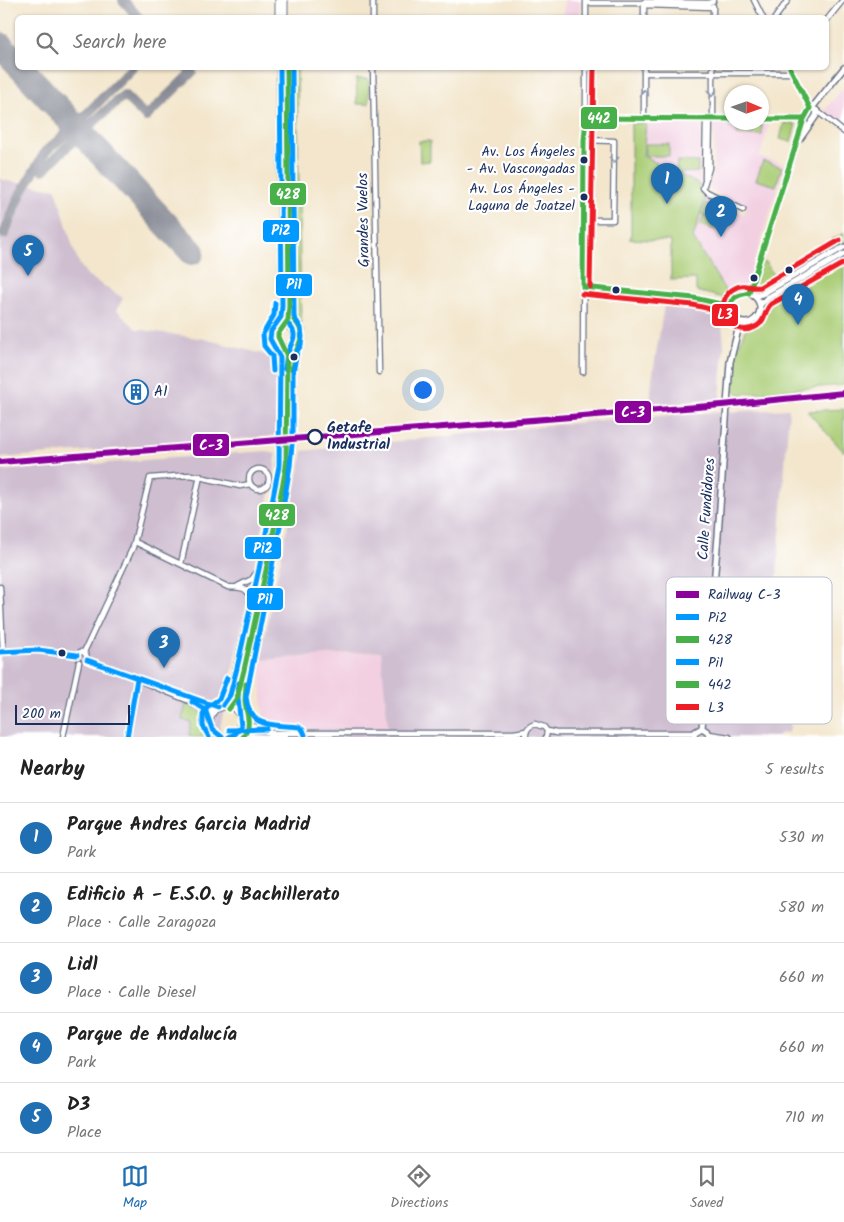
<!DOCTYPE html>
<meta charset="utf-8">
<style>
:root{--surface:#fff;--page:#f6f6f6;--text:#222;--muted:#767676;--line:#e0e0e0;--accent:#1f6fb2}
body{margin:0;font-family:Kalam,sans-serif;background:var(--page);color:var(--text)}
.compass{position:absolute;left:724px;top:85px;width:45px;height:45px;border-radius:50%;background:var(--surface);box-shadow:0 1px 4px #0004;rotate:92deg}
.scale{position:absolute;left:15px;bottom:12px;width:115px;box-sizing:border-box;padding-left:5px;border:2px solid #1b2f5e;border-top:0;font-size:14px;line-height:18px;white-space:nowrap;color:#1b2f5e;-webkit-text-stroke:4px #fff;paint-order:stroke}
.you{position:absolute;left:422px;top:389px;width:18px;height:18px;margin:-12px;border:4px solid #fff;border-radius:50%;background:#1a73e8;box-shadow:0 0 0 8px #1a73e833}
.badge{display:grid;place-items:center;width:32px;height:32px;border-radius:50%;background:var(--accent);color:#fff;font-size:16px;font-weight:700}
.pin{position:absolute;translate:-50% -41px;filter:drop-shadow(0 1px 2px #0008)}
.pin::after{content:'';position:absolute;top:26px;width:18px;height:15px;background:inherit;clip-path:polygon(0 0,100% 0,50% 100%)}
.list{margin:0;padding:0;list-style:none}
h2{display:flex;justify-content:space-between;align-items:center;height:65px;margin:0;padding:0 20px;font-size:21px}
h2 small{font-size:16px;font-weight:400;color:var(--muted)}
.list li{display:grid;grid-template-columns:32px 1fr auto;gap:15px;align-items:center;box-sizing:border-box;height:70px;padding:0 20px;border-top:1px solid var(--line)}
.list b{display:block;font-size:19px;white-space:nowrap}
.list p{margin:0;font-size:16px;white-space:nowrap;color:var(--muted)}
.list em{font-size:16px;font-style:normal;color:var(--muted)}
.icon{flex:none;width:28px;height:28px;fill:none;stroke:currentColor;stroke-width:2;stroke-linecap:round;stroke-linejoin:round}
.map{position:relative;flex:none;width:844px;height:737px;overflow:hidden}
.search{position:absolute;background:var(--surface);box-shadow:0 1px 4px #0004;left:15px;right:15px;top:15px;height:55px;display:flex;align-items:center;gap:12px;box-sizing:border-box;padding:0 18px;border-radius:8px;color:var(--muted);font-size:19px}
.sheet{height:415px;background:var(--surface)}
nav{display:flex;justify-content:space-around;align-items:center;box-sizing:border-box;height:70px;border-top:1px solid var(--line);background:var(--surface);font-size:14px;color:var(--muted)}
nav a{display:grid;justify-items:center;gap:2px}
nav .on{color:var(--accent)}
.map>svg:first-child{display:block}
.built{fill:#f2d0e2}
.industrial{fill:#cfbed0}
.green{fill:#abce77;stroke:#637e6a}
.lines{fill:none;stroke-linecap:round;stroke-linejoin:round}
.taxiway{stroke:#878a95;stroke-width:10}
.runway{stroke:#878a95;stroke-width:26}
.minor-casing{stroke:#676f84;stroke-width:7}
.tertiary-casing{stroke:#676f84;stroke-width:8}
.trunk-casing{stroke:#676f84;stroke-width:9}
.minor{stroke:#fff;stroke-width:4.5}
.tertiary{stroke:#fff;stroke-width:5}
.trunk{stroke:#fff;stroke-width:7}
.bus-1-casing{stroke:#fff;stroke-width:9}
.bus-2-casing{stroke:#fff;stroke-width:9}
.bus-3-casing{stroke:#fff;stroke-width:9}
.bus-4-casing{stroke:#fff;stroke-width:9}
.bus-5-casing{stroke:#fff;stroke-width:9}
.bus-1{stroke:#09f;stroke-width:5}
.bus-2{stroke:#48b048;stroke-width:5}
.bus-3{stroke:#09f;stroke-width:5}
.bus-4{stroke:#48b048;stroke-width:5}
.bus-5{stroke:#ee1c25;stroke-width:5}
.rail-1-casing{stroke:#fff;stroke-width:10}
.rail-1{stroke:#8b039b;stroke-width:6}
.oneway{stroke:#8d97ae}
.bus-dot{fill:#1b2f5e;stroke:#fff;stroke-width:2}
.stop-dot{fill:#fff;stroke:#1b2f5e;stroke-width:2.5}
.labels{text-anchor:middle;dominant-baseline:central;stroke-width:4.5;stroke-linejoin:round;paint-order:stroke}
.bus-label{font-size:14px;fill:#1b2f5e;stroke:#fff;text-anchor:end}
.street-label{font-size:15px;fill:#1b2f5e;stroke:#fff}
.poi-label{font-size:15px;fill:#1b2f5e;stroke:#fff;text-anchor:start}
.stop-label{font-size:15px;font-weight:bold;fill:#1b2f5e;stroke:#fff;text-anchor:start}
.key{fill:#fff;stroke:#bbc1cf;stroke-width:1}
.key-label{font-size:14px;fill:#1b2f5e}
.line-badge{stroke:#fff;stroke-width:2}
.badge-label{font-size:14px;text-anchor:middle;font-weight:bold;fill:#fff}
</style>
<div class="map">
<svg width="844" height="737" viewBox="0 0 844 737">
<rect width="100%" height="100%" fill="#fff"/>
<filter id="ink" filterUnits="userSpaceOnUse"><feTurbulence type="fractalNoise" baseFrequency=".02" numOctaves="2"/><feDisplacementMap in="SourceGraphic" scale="10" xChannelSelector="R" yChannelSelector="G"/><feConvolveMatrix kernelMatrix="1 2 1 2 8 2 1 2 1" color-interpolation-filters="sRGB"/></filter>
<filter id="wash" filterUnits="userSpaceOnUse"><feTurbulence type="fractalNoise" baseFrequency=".0096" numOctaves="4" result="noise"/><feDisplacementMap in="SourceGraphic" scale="20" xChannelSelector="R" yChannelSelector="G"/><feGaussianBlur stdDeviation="1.12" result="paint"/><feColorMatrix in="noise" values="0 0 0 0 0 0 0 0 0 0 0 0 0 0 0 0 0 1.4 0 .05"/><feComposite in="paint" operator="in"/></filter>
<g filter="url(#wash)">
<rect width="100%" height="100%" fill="#f3e6cc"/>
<!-- built -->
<path class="built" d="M564,0H580V17H564Z
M844,87V127L824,111Z
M646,123H701L700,185L642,156Z
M718,123L769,124L760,157L785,164L756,256L745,284L728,295L693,238L706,195L744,214L747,207L746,204L741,206L708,189L714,169V125Z
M382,651L388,728L264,730L260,660Z"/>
<!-- industrial -->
<path class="industrial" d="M0,179L7,181L56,189L74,251L80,265L88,276L123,298L117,310L136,329L204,339L275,357L276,436L0,458Z
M665,299L694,302L717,307L721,315L724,345L720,399L664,404L663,402L650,405L652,379Z
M789,409L771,661H792L802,663L789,732L778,734V737H261L264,730L388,728L381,651L260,660L303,451L613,419L703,413Z
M265,451L276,454L275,469L218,737H0V471Z"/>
<!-- green -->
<path class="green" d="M288,68H297L301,326L304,331L299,333L291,318Z
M356,79H369V104H357Z
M631,123H646L643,156L676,173L677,161L698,162V172L677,173L700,185V192L706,195L693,238L728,295L724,298L696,291V279L671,280V241L629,239L631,238Z
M784,123L796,124L791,142L780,139Z
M737,124H762V135H737Z
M419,141H430V161L420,162Z
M645,144H669V156H645Z
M763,161L782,167L776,186L756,180Z
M705,203L725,209L721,220L701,214Z
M703,216L719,221L716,230L700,225Z
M844,233V244L792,273L790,268L787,269L785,266Z
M844,257V385L739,394L730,386L735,355L745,330L759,320L765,303Z
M761,262L766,263L778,282L759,291L754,286Z
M844,409V452L807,411Z
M186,704C213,717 198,716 211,737H193L189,735L191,722L182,720Z"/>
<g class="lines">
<!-- taxiway -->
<path class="taxiway" d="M123,0L139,18
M132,68L75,126L81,133L124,95L146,117L192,72L188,68
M43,170L81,133
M4,234L21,193L46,151L75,126"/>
<!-- runway -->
<path class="runway" d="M0,45L18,64
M21,68L192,252"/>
</g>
</g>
<g filter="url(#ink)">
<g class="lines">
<defs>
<path id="minor" d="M373,0V18
M754,0L763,18
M644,2L708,3L713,1
M586,3H644
M644,4V18
M644,5L713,7
M586,18V0
M713,18V6
M775,18L788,0
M826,21L843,0
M373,68L379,372
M713,68V119
M790,68L810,108
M644,73H792
M817,111L844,132
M586,118L732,119
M644,119V68
M710,119L709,168L703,188L707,192L743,210
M762,119H804
M705,179L706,119
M583,220H613L614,141L584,140
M583,287L694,298L730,306
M583,372L584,140L586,118V68
M249 479a10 10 0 1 1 20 0a10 10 0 1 1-20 0Z
M135,542L228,587C241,588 249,586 250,601
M181,564L200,476
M238,586L252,579L259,569
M0,587L3,652
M0,652C26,650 51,649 77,655
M84,652L133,547L150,478L191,475L240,486L250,484
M77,655L80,652H84L87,657V660
M87,660L218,707
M143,682L199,705L205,709L209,720
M242,718L256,728L271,733H514L526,731
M547,731L556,733H694
M709,734L729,737
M233,736L286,737
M63,737L79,662
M127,737L137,679
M526,737C525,730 529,726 535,724L544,727L547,731L546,737"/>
<path id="tertiary" d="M799,140L816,116L817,111L812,108
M749,293L804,119L809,110L812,108L844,68
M730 308a15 15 0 1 1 30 0a15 15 0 1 1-30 0Z
M754,296L762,294L844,247
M760,305L767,298L844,254
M702,728L718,536L730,362L740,322
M694,737L695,732L702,728L708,732L709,737"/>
<path id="trunk" d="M279,0V18
M284,0V18
M285,68L288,242L287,310L289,325
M275,326C287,321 297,328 294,342C292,345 290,348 285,349C282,350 277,349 274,347C262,337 276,327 280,318C282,315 282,310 282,306L280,68
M276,348L280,357V377
M279,465L281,398
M266,536L271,510
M223,705L230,695L233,685L255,588
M239,712L238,697L239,683C255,611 273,539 283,466C289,427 279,386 290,348
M222,737C209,732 206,719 215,709L227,705L236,708L242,720L238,732L229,737"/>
</defs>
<!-- minor casing -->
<use href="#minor" class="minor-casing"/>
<!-- tertiary casing -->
<use href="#tertiary" class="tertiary-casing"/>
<!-- trunk casing -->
<use href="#trunk" class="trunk-casing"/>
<!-- minor -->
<use href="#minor" class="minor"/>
<!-- tertiary -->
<use href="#tertiary" class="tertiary"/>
<!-- trunk -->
<use href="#trunk" class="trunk"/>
<defs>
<path id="bus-1" d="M285,369C286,363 286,357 288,352C292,341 299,335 289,325
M0,652L38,650L77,655
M87,660L218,707
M192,702L205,709L212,729L222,737
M223,705L230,695L237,668L259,569L279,466L280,357L270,339L271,331L281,317L282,306L280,68
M127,737L137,679
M229,737L235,734L241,727L238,698L239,683"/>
<path id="bus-2" d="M292,370C293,365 293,359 295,354C301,340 306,332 294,320
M229,709L237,698L244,670L266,570L286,467L287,356L278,337V334L288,320L289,306L287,68
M243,737C253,725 246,714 245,701C245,695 246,690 246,684"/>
<path id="bus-3" d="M292,68L294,317L301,328L302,337L301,345L297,351L293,373V433L290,466L280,526L246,697C250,730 273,724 299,727L303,730L305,735
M273,371L272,356L264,346L263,334L274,315L275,303
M229,730L267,729
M209,737L203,726V714L207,707L219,699L227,678"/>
<path id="bus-4" d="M790,68L810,108
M732,119L586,118L584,140L583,287L694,298L730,306C732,296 740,295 749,293L804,119L810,108
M762,119H804"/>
<path id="bus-5" d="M840,240L760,287C752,289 745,283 737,287C708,300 730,342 757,326C766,321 764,310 771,304L844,263
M590,287L594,68
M582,294L693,305L728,313"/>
</defs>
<!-- bus-1 casing -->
<use href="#bus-1" class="bus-1-casing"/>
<!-- bus-2 casing -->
<use href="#bus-2" class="bus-2-casing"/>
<!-- bus-3 casing -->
<use href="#bus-3" class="bus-3-casing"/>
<!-- bus-4 casing -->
<use href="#bus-4" class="bus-4-casing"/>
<!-- bus-5 casing -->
<use href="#bus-5" class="bus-5-casing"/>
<!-- bus-1 -->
<use href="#bus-1" class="bus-1"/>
<!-- bus-2 -->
<use href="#bus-2" class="bus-2"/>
<!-- bus-3 -->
<use href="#bus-3" class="bus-3"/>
<!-- bus-4 -->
<use href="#bus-4" class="bus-4"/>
<!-- bus-5 -->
<use href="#bus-5" class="bus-5"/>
<defs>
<path id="rail-1" d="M0,462L722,405L844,393"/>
</defs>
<!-- rail-1 casing -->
<use href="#rail-1" class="rail-1-casing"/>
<!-- rail-1 -->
<use href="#rail-1" class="rail-1"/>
</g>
<!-- one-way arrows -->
<defs><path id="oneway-chevron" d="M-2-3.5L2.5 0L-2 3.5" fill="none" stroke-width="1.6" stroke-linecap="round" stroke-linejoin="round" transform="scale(1.25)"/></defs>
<g class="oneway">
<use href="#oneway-chevron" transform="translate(644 93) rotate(-90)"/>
<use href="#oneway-chevron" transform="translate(712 93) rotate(90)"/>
<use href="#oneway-chevron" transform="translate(614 160) rotate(90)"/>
</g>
</g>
<!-- icons -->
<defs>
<symbol id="building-ring" viewBox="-11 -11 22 22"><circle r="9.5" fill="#fff" stroke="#1f6fb2" stroke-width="1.5"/><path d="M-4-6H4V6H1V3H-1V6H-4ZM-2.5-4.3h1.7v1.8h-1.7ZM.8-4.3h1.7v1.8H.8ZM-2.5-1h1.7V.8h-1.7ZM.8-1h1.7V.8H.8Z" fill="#1f6fb2"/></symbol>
</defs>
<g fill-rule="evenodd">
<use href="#building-ring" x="122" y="378" width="28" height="28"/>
</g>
<!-- markers -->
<g class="bus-dot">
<circle cx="584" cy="160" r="4.5"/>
<circle cx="584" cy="197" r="4.5"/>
<circle cx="789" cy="270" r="4.5"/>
<circle cx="754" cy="278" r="4.5"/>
<circle cx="616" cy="290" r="4.5"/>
<circle cx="294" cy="357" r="4.5"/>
<circle cx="62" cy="653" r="4.5"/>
</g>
<circle class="stop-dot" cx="315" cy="437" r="7"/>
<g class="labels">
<!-- bus labels -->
<g class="bus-label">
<text x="575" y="152">Av. Los Ángeles<tspan x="575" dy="17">- Av. Vascongadas</tspan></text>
<text x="575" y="189">Av. Los Ángeles -<tspan x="575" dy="17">Laguna de Joatzel</tspan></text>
</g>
<!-- street labels -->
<g class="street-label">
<text transform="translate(364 220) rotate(-91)">Grandes Vuelos</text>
<text transform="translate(707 509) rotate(-86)">Calle Fundidores</text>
</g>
<!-- poi labels -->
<g class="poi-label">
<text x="154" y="392">A1</text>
</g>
<!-- stop labels -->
<g class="stop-label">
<text x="327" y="428">Getafe<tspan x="327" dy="17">Industrial</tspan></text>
</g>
</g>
<!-- legend -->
<rect x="666" y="577" width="166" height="147" rx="8" class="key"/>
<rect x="676" y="591" width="23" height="7" fill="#8b039b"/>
<rect x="676" y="614" width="23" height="6" fill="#09f"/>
<rect x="676" y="636" width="23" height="7" fill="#48b048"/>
<rect x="676" y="659" width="23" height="6" fill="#09f"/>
<rect x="676" y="681" width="23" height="7" fill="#48b048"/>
<rect x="676" y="704" width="23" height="6" fill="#ee1c25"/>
<g class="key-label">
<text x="708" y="599">Railway C-3</text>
<text x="708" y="622">Pi2</text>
<text x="708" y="644">428</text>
<text x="708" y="667">Pi1</text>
<text x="708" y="689">442</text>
<text x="708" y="712">L3</text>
</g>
<g class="line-badge">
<rect x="580" y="106" width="38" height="24" rx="5" fill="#48b048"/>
<rect x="269" y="182" width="38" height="24" rx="5" fill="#48b048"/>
<rect x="262" y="219" width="38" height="24" rx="5" fill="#09f"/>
<rect x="275" y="273" width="38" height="24" rx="5" fill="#09f"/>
<rect x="711" y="303" width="28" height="24" rx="5" fill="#ee1c25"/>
<rect x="614" y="400" width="38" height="24" rx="5" fill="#8b039b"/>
<rect x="192" y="433" width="38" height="24" rx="5" fill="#8b039b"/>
<rect x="258" y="503" width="38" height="24" rx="5" fill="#48b048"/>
<rect x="244" y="536" width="38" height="24" rx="5" fill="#09f"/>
<rect x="246" y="587" width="38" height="24" rx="5" fill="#09f"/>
</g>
<g class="badge-label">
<text x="599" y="123">442</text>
<text x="288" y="199">428</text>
<text x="281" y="235">Pi2</text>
<text x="294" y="289">Pi1</text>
<text x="725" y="319">L3</text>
<text x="633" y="417">C-3</text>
<text x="211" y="450">C-3</text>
<text x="277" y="520">428</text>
<text x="263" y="553">Pi2</text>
<text x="265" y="604">Pi1</text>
</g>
</svg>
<svg class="compass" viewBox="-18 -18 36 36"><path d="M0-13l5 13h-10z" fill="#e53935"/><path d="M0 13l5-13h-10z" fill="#767676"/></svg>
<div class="scale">200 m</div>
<div class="you"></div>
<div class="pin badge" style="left:667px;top:204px">1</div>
<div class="pin badge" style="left:721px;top:237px">2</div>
<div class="pin badge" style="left:164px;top:668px">3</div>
<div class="pin badge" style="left:798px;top:325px">4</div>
<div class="pin badge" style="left:28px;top:276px">5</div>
<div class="search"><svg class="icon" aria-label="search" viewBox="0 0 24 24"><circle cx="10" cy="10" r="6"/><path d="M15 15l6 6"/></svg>Search here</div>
</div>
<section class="sheet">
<h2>Nearby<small>5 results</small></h2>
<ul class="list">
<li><span class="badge">1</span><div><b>Parque Andres Garcia Madrid</b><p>Park</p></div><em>530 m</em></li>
<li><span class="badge">2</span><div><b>Edificio A - E.S.O. y Bachillerato</b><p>Place · Calle Zaragoza</p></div><em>580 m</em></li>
<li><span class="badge">3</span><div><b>Lidl</b><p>Place · Calle Diesel</p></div><em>660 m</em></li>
<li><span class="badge">4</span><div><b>Parque de Andalucía</b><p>Park</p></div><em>660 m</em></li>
<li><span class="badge">5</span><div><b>D3</b><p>Place</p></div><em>710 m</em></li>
</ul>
</section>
<nav>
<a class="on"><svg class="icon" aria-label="map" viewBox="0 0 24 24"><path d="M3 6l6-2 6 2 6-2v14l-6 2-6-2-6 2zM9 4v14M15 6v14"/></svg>Map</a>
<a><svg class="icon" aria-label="directions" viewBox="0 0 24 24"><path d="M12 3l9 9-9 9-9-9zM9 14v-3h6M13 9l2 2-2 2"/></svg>Directions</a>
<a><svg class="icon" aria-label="saved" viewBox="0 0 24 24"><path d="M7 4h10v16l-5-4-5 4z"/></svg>Saved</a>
</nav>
